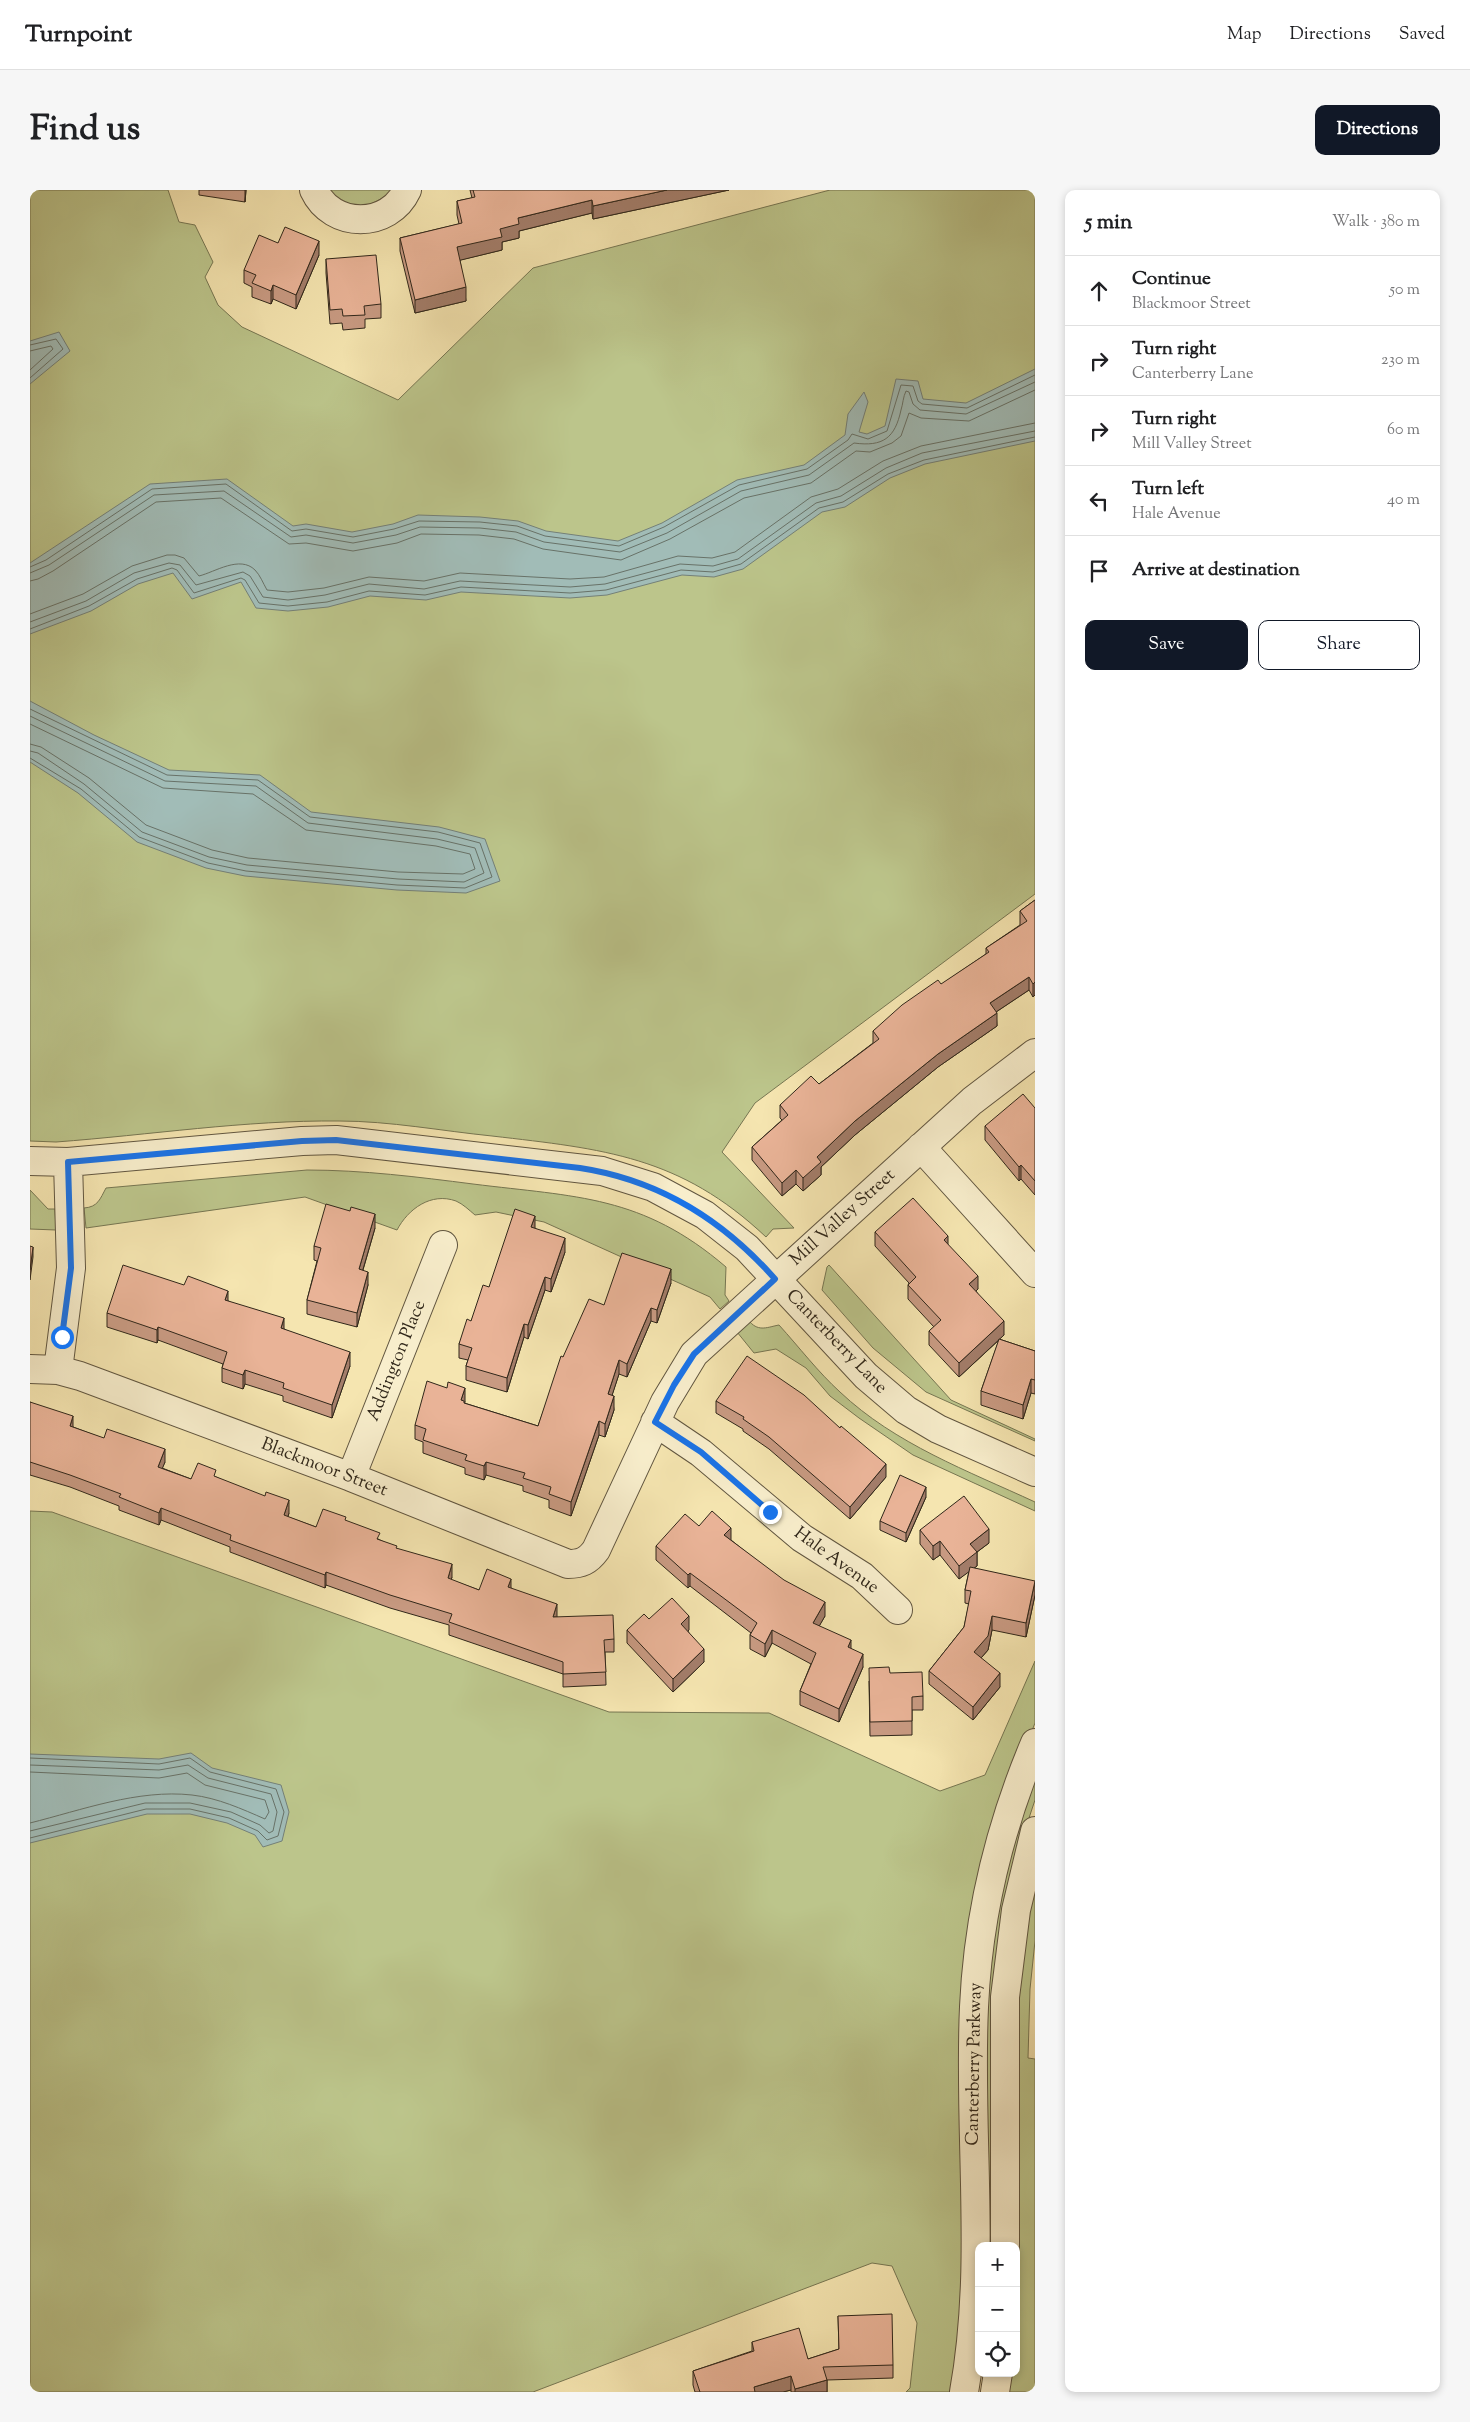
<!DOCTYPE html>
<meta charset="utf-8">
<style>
:root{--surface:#fff;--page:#f6f6f6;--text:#202124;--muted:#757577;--line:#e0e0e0;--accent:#111827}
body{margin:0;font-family:"Sorts Mill Goudy",serif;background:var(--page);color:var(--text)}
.controls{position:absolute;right:15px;bottom:15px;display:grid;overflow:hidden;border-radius:10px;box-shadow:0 2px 8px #0003}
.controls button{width:45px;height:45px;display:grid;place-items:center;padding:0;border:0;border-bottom:1px solid var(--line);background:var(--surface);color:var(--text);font:25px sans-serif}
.stop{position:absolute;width:15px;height:15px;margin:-11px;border:4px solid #1a73e8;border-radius:50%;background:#fff}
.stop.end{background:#1a73e8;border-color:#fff;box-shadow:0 1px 5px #0008}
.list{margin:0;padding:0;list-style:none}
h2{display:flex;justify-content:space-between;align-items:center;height:65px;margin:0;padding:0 20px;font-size:21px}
h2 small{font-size:16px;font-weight:400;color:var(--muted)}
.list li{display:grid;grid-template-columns:32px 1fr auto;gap:15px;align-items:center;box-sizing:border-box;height:70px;padding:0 20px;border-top:1px solid var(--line)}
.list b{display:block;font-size:19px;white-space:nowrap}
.list p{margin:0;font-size:16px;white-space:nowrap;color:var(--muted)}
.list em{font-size:16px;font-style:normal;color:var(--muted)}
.actions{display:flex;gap:10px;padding:15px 20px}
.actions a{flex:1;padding:11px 0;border:1px solid var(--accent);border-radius:10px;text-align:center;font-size:18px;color:var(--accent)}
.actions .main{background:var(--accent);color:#fff}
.icon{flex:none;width:28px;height:28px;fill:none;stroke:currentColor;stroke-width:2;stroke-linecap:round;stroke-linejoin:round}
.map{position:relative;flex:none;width:1005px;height:2202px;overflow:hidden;border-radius:10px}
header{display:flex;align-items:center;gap:30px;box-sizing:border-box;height:70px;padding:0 25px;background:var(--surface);border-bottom:1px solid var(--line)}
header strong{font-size:24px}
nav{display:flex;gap:28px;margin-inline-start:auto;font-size:18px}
.intro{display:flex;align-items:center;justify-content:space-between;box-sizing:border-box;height:120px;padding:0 30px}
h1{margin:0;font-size:35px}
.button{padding:12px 22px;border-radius:10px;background:var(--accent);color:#fff;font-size:18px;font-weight:700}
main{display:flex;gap:30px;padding:0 30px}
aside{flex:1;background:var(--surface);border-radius:10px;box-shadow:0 2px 8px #0003}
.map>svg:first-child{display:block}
.green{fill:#bcc58b;stroke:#767652}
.water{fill:#a1bcb7;stroke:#748078}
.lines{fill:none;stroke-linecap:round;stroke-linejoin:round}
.shore{stroke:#687268;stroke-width:1}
.minor-casing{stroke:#615640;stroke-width:30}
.minor{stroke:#f8eecc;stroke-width:28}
.wall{fill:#c89a82;stroke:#30271a}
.shaded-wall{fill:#a37d6a;stroke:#30271a}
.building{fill:#e9b397;stroke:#30271a}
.route{stroke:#1a73e8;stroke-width:6}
.labels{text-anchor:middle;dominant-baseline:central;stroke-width:5;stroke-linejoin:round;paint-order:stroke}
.street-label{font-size:18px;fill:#30271a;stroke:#f8eecc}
</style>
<header>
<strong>Turnpoint</strong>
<nav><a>Map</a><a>Directions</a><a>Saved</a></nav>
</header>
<div class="intro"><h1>Find us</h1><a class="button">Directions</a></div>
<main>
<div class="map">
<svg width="1005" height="2202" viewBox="0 0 1005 2202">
<rect width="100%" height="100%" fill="#f5e5b0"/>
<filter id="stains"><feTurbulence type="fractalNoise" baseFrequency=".004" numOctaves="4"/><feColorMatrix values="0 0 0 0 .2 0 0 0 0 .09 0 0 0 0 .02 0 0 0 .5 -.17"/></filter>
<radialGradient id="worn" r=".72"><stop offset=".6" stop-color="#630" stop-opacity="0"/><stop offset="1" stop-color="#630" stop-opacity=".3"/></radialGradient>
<!-- green -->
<path class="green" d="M0,0H138L149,32L165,35L183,72L175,87L188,115L212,137L368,210L503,78L800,0H1005V704L725,913L692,962L764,1038L743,1039L736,1047C650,966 574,959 462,946C412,941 360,931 309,931C215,930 120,945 26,952L0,951Z
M300,0H361C345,19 315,23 300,0Z
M277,980C333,980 388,987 443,994C547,1007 612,1005 696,1077L695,1105L699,1111L690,1119L680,1107L514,1032L466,1022L445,1025C439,1020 433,1014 426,1011C401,1002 378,1019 367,1040L275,1007L56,1038L54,1018C68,1017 70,1009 76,998Z
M0,1000L18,1019H25L26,1040L0,1039Z
M799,1075L921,1210L1005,1249V1251L896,1202L843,1158L792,1100L797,1077Z
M720,1132C729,1142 738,1137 749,1135C769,1157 788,1182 810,1202C865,1254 938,1281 1005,1312V1321L883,1265L829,1228L800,1206L776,1178L746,1159L724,1163L707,1142Z
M0,1321L22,1322L579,1522L739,1523L910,1601L955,1585L1005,1471V1533L971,1620L936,2035L924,2202H876L880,2198L887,2133L862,2076L842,2073L503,2202H0Z
M1005,1577V1610L995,1640L967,2056H954L952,1860L963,1724Z
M1005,1674V1751L1000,1799L998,1868L1005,1869V2202H974L977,2183H986V2056L981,1856Z"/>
<!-- water -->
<path class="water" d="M29,142L40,161L0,194V151Z
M1005,179V251L895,274L860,288L815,317L792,322L713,379L684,387L652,385L577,405L540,408L431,402L396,410L340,406L298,417L258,421L226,418L211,392L162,409L143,383L108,394L61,421L0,444V373L120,294L197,289L263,336L276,334L322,342L363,334L388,325L450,327L488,331L516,341L588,351L632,333L707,290L774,275L815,245L818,224L834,202L838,212L829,242L837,244L855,236L866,189L888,191L893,209L936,213Z
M0,511L64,545L139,580L230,585L281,622L409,637L455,649L470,691L436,703L367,700L215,686L176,678L107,652L48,603L0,572Z
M161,1563L182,1578L251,1595L259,1622L252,1651L233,1657L225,1645L197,1633L160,1624H117L0,1653V1564L129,1569Z"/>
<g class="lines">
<!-- shore -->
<path class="shore" d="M0,155L26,149L33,159L0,188
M0,161L21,156L23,159L0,180
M0,377L16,370L122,299L196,294L262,341L276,339L323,347L364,339L389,331L450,332L487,336L515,346L589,356L634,337L709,295L777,279L818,250L822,244L838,249L857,241L871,195L883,196L888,211L892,214L937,218L1005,185
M0,383L19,375L124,305L194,301L261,347L276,345L323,353L366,345L390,337L450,338L486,342L514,352L590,362L637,343L711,301L779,285L824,253C853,257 865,248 871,220C873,214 873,207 876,201L879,202L883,214L890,220L936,224L1005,192
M0,391L8,389L23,381L126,312L191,308L259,354L276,353L323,361L367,353L391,344L449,345L484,349L513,359L591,370L640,349L714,308L781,293L826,261L840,262L862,253L871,246L879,223L891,228L939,231L1005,200
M0,424L53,404L102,376L137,365H145L154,368L169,386C185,382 210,365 225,380C230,385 233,393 237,400L258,402L294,398L339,387L394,391L430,383L540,389L574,387L648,366L682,368L705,362L781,307L808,299L853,271L891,256L1005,233
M0,432L56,411L104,383L139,373L150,375L166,395L213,382L220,386L233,407L258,410L295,405L339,394L394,399L430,391L540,397L575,394L650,374L683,376L708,369L786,313L811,306L856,278L892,263L1005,241
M0,439L59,416L107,389L142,378L147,380L164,403L211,388L215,390L229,413L258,416L297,412L339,401L395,405L431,397L540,403L576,400L651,380L683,382L711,374L789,318L813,312L858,284L894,270L1005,247
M0,519L137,585L228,590L280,627L408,642L450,653L462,687L435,698L367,695L216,681L178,673L109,647L51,599L0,568
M0,526L135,591L226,596L278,633L407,649L445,658L454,683L434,692L368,689L217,675L179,667L112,642L54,594L8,563L0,561
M0,534L133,598L223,604L276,640L406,656L440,664L445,679L433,684L368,682L218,668L182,660L116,635L59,588L11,557L0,554
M0,1568L129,1574L160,1568L180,1582L246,1599L254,1622L248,1646L237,1650L228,1641L199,1628L160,1619H116L0,1648
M0,1575L129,1580L158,1575L178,1588L241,1604L247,1622L243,1641L239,1643L230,1635L201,1622L160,1613H115L0,1641
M0,1582L129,1588L157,1583L175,1595L235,1610L239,1622L235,1629C212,1619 188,1608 162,1605C108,1599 52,1620 0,1633"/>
<defs>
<path id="minor" d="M284,0C302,39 359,39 377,0
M891,957L1005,1083
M0,971L38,972L272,951L306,950L572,981L623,997L675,1025L717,1058L836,1186L876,1220L908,1239L1005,1282
M0,1179L28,1180L50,1186L321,1287L538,1374C551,1374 558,1371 566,1360L635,1212L664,1164L942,911L1005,863
M28,1180L41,1078L38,972
M625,1232L671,1263L772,1348L832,1386L868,1420
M321,1287L413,1055
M975,2056V1807L986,1720L1005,1641
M934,2202C957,2075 938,1945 944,1817C948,1727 970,1636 1005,1553
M965,2202L968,2183"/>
</defs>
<!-- minor casing -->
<use href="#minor" class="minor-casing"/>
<!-- minor -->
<use href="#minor" class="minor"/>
</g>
<!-- wall -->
<path class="wall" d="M169,0H216L215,12L169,5Z
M440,0H699L563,29L562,23L489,41V48L472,52V60L430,70L436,111L385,123L370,61V48L429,34L427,25V11L442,8Z
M248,53L289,65L266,119L243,109L241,114L222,107V97L214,93V80Z
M296,69L351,114V128L335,129V138L313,140L312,133L300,134L296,83Z
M1005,710V805L1003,807L999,800L966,822L967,836L908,877L825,945L791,977V985L773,1001L766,994L752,1006L722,970V957L752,930L750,928V915L789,894L843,853V841L956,764V758L990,735V721Z
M1005,918V1005L991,989L989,991L955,950V936Z
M345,1038L333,1080L338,1095L327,1137L277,1124V1110L287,1071L284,1070V1056Z
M505,1038L535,1062L521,1102L515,1100L498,1149L494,1147L477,1202L436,1190V1176L438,1170L429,1168V1154L441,1131L459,1097Z
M845,1042L918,1055L948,1099L946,1101L974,1145L969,1149L1005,1161V1204L1001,1203L993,1229L951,1215V1201L969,1150L929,1187L899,1155V1141L904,1137L878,1109V1095L879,1093L845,1056Z
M641,1093L627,1133L621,1131L597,1187L589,1184L582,1205L584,1220L575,1247L569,1245L541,1326L519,1318V1310L493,1301V1296L456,1285L454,1290L435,1284V1278L393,1263V1252L385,1249V1235L435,1211L434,1213L508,1236L533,1167L574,1115Z
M198,1111L254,1139L320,1176L302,1228L253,1211V1206L215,1194L213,1199L192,1192V1178L193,1174L128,1150L127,1153L77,1137V1123Z
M686,1211L810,1238L856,1287L820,1329L739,1259L713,1241V1239L686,1223Z
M0,1212L43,1237L135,1272L132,1278L161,1289L186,1287L259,1323L258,1327L286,1337L316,1331L350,1350L422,1387L421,1390L449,1400L481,1398L527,1427L584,1449V1462H575L576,1495L533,1497V1484L419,1445V1435L360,1418L296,1395L295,1398L200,1362V1357L131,1330L129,1335L89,1320V1316L40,1297L0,1285Z
M896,1307L876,1352L850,1340V1331Z
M669,1336L701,1350L795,1426L789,1436L821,1458L833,1477L809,1532L770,1515V1501L781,1474L742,1453L735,1467L720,1459V1445L721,1443L660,1396L658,1398L626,1370V1356Z
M890,1340L959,1353L947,1362V1376L944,1378L1005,1405L996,1447L962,1440L958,1460L951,1468L970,1497L943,1530L899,1494V1481L934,1437L939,1414L935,1413V1400L939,1381L929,1389L910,1365L903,1370L890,1354Z
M619,1429L659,1440L658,1441L674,1472L643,1502L597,1453V1440Z
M839,1491L893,1506V1520H882V1545L840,1546Z
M808,2126L863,2175V2188L797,2190V2202H761V2200L753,2202H665L663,2195V2181L722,2161V2152L778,2169L809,2159Z"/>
<!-- shaded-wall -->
<path class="shaded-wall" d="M215,0H216L215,12Z
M637,0H699L563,29V16Z
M562,10V23L489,41V48L472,52V60L427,71V57L470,39L488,28Z
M289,51V65L266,119V105Z
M243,95V109L241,114V101Z
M436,97V111L385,123V110Z
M999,787V800L960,826V813Z
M1005,792V805L1003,807V794Z
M967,823V836L908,877L825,945L791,977V985L773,1001V988L787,967L825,931L908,864Z
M991,975V989L989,991V977Z
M766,980V994L752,1006V993Z
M345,1024V1038L329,1093V1079Z
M505,1026V1039L501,1037Z
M918,1046V1059L914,1050Z
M535,1048V1062L521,1102V1089Z
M3,1057V1067L0,1090V1080Z
M641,1079V1093L627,1133V1120Z
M338,1082V1095L327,1137V1123Z
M948,1086V1099L939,1108V1094Z
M515,1087V1100L498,1149V1135Z
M198,1101V1115L195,1110Z
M621,1118V1131L597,1187V1174Z
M254,1128V1142L251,1138Z
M974,1131V1145L929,1187V1173Z
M494,1134V1147L477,1202V1188Z
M128,1137V1150L127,1153V1140Z
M320,1162V1176L302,1228V1215Z
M589,1170V1184L578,1218V1204Z
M215,1180V1194L213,1199V1185Z
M1001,1189V1203L993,1229V1215Z
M435,1198V1211L434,1225L431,1210Z
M584,1206V1220L575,1247V1234Z
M43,1226V1238L40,1236Z
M569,1231V1245L541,1326V1312Z
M135,1259V1272L128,1289V1277Z
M456,1272V1285L454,1290V1276Z
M856,1274V1287L820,1329V1317Z
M896,1297V1307L876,1352V1343Z
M259,1310V1323L254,1338V1325Z
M131,1318V1330L129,1335V1323Z
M701,1338V1351L694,1345Z
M959,1339V1353L947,1362V1376L929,1389V1376L940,1354Z
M910,1351V1365L903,1370V1356Z
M422,1374V1387L418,1401V1388Z
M296,1382V1395L295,1398V1385Z
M660,1383V1396L658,1398V1385Z
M481,1389V1401L478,1397Z
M1005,1391V1405L996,1447V1433Z
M795,1412V1426L783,1447V1433Z
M527,1414V1427H523Z
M659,1426V1440L651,1448V1434Z
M962,1426V1440L958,1460L944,1476V1462Z
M742,1440V1453L735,1467V1454Z
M821,1450V1463L818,1457Z
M674,1459V1472L643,1502V1489Z
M833,1464V1477L809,1532V1519Z
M970,1483V1497L943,1530V1517Z
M761,2186V2200L753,2202H724V2197Z
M797,2190V2202H765V2199Z"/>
<!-- building -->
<path class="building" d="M443,0H637L563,16L562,10L488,28L489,34L470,39L472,47L427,57L436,97L385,110L370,48L432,33L427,11L445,7Z
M255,37L289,51L266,105L243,95L241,101L222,93L226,85L214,80L229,45L248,53Z
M346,65L351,114L334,116L335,125L313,126L312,119L300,120L296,69Z
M1005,710V792L1003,794L999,787L960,813L967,823L908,864L825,931L787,967L791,972L773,988L766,980L752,993L722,957L758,925L750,915L781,886L789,894L849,849L843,841L872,815L908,790L911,794L959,762L956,758L997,731L990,721Z
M993,904L1005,918V991L991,975L989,977L955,936Z
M883,1008L918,1046L914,1050L948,1086L939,1094L974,1131L929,1173L899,1141L911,1130L878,1095L886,1087L845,1042Z
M296,1014L320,1021L321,1017L345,1024L329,1079L338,1082L327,1123L277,1110L291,1058L284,1056Z
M485,1019L505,1026L501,1037L535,1048L521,1089L515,1087L498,1135L494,1134L477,1188L436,1176L442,1158L429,1154L437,1129L441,1131L453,1095L459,1097Z
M0,1056L3,1057L0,1080Z
M592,1063L641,1079L627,1120L621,1118L597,1174L589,1170L578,1204L584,1206L575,1234L569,1231L541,1312L519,1304L521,1297L493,1288L495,1283L456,1272L454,1276L435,1270L437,1265L393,1250L396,1239L385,1235L397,1191L417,1198L418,1192L435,1198L431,1210L434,1211V1213L508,1236L531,1166L533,1167L559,1109L574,1115Z
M93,1075L154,1095L158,1086L198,1101L195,1110L254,1128L251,1138L320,1162L302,1215L253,1198L254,1193L215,1180L213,1185L192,1178L197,1162L128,1137L127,1140L77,1123Z
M969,1149L1005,1161V1190L1001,1189L993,1215L951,1201Z
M717,1166L774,1205L810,1238L811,1236L856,1274L820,1317L739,1247L713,1229L714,1227L686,1211Z
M0,1212L43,1226L40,1236L74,1248L77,1239L135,1259L128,1277L161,1289L168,1273L186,1280L184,1286L235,1306L236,1302L259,1310L254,1325L286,1337L293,1319L316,1327L315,1330L350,1343L347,1349L367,1356L366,1358L422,1374L418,1388L449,1400L457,1379L481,1389L478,1397L527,1414L523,1427L583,1425L584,1449L574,1450L576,1482L533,1484V1472L419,1432L422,1424L360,1405L296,1382L295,1385L200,1350L201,1345L131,1318L129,1323L89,1307L91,1304L40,1285L0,1272Z
M870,1285L896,1297L876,1343L850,1331Z
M934,1306L959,1339L940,1354L947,1362L929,1376L910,1351L903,1356L890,1340Z
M682,1321L701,1338L694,1345L754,1390L795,1412L783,1433L821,1450L818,1457L833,1464L809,1519L770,1501L786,1463L742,1440L735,1454L720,1445L727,1433L660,1383L658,1385L626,1356L655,1324L669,1336Z
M940,1377L1005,1391L996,1433L962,1426L958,1446L944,1462L970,1483L943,1517L899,1481L934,1437L941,1401L935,1400Z
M642,1408L659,1426L651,1434L674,1459L643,1489L597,1440L614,1424L619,1429Z
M859,1477L860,1483L892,1482L893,1506L882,1507V1531L840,1532L839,1478Z
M862,2124L863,2175L793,2177L797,2190L765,2199L761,2186L724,2197L725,2202H670L663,2181L724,2161L722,2152L769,2138L778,2169L809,2159L808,2126Z"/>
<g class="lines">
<!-- route -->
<path class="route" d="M32,1147L41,1078L38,972L272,951L306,950L550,978C629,990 693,1030 745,1089L664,1164L644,1195L625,1232L671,1262L740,1322"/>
</g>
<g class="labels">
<!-- street labels -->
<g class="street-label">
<text transform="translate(813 1028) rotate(-42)">Mill Valley Street</text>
<text transform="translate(806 1152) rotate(46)">Canterberry Lane</text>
<text transform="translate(367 1171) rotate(-68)">Addington Place</text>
<text transform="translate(294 1278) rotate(21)">Blackmoor Street</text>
<text transform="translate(806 1371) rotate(36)">Hale Avenue</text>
<text transform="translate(945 1874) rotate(-89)">Canterberry Parkway</text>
</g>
</g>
<rect width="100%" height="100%" filter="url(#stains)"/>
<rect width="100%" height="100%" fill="url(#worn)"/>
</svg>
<div class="controls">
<button>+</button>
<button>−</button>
<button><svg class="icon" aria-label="locate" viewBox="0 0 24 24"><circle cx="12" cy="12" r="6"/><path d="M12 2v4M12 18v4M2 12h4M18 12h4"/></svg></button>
</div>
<div class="stop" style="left:32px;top:1147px"></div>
<div class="stop end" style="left:740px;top:1322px"></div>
</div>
<aside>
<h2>5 min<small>Walk · 380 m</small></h2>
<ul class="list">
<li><svg class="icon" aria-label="ahead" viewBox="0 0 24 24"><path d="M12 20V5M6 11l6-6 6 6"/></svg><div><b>Continue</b><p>Blackmoor Street</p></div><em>50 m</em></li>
<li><svg class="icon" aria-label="right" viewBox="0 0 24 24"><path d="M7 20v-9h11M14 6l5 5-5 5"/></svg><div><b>Turn right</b><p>Canterberry Lane</p></div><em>230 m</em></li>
<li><svg class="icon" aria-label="right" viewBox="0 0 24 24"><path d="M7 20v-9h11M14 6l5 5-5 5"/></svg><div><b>Turn right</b><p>Mill Valley Street</p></div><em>60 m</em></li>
<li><svg class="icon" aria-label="left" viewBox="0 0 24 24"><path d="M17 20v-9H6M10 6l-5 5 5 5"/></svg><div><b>Turn left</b><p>Hale Avenue</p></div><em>40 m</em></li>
<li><svg class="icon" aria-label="arrive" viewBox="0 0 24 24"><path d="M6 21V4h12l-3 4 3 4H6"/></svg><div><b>Arrive at destination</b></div></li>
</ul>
<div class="actions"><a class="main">Save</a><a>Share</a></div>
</aside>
</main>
